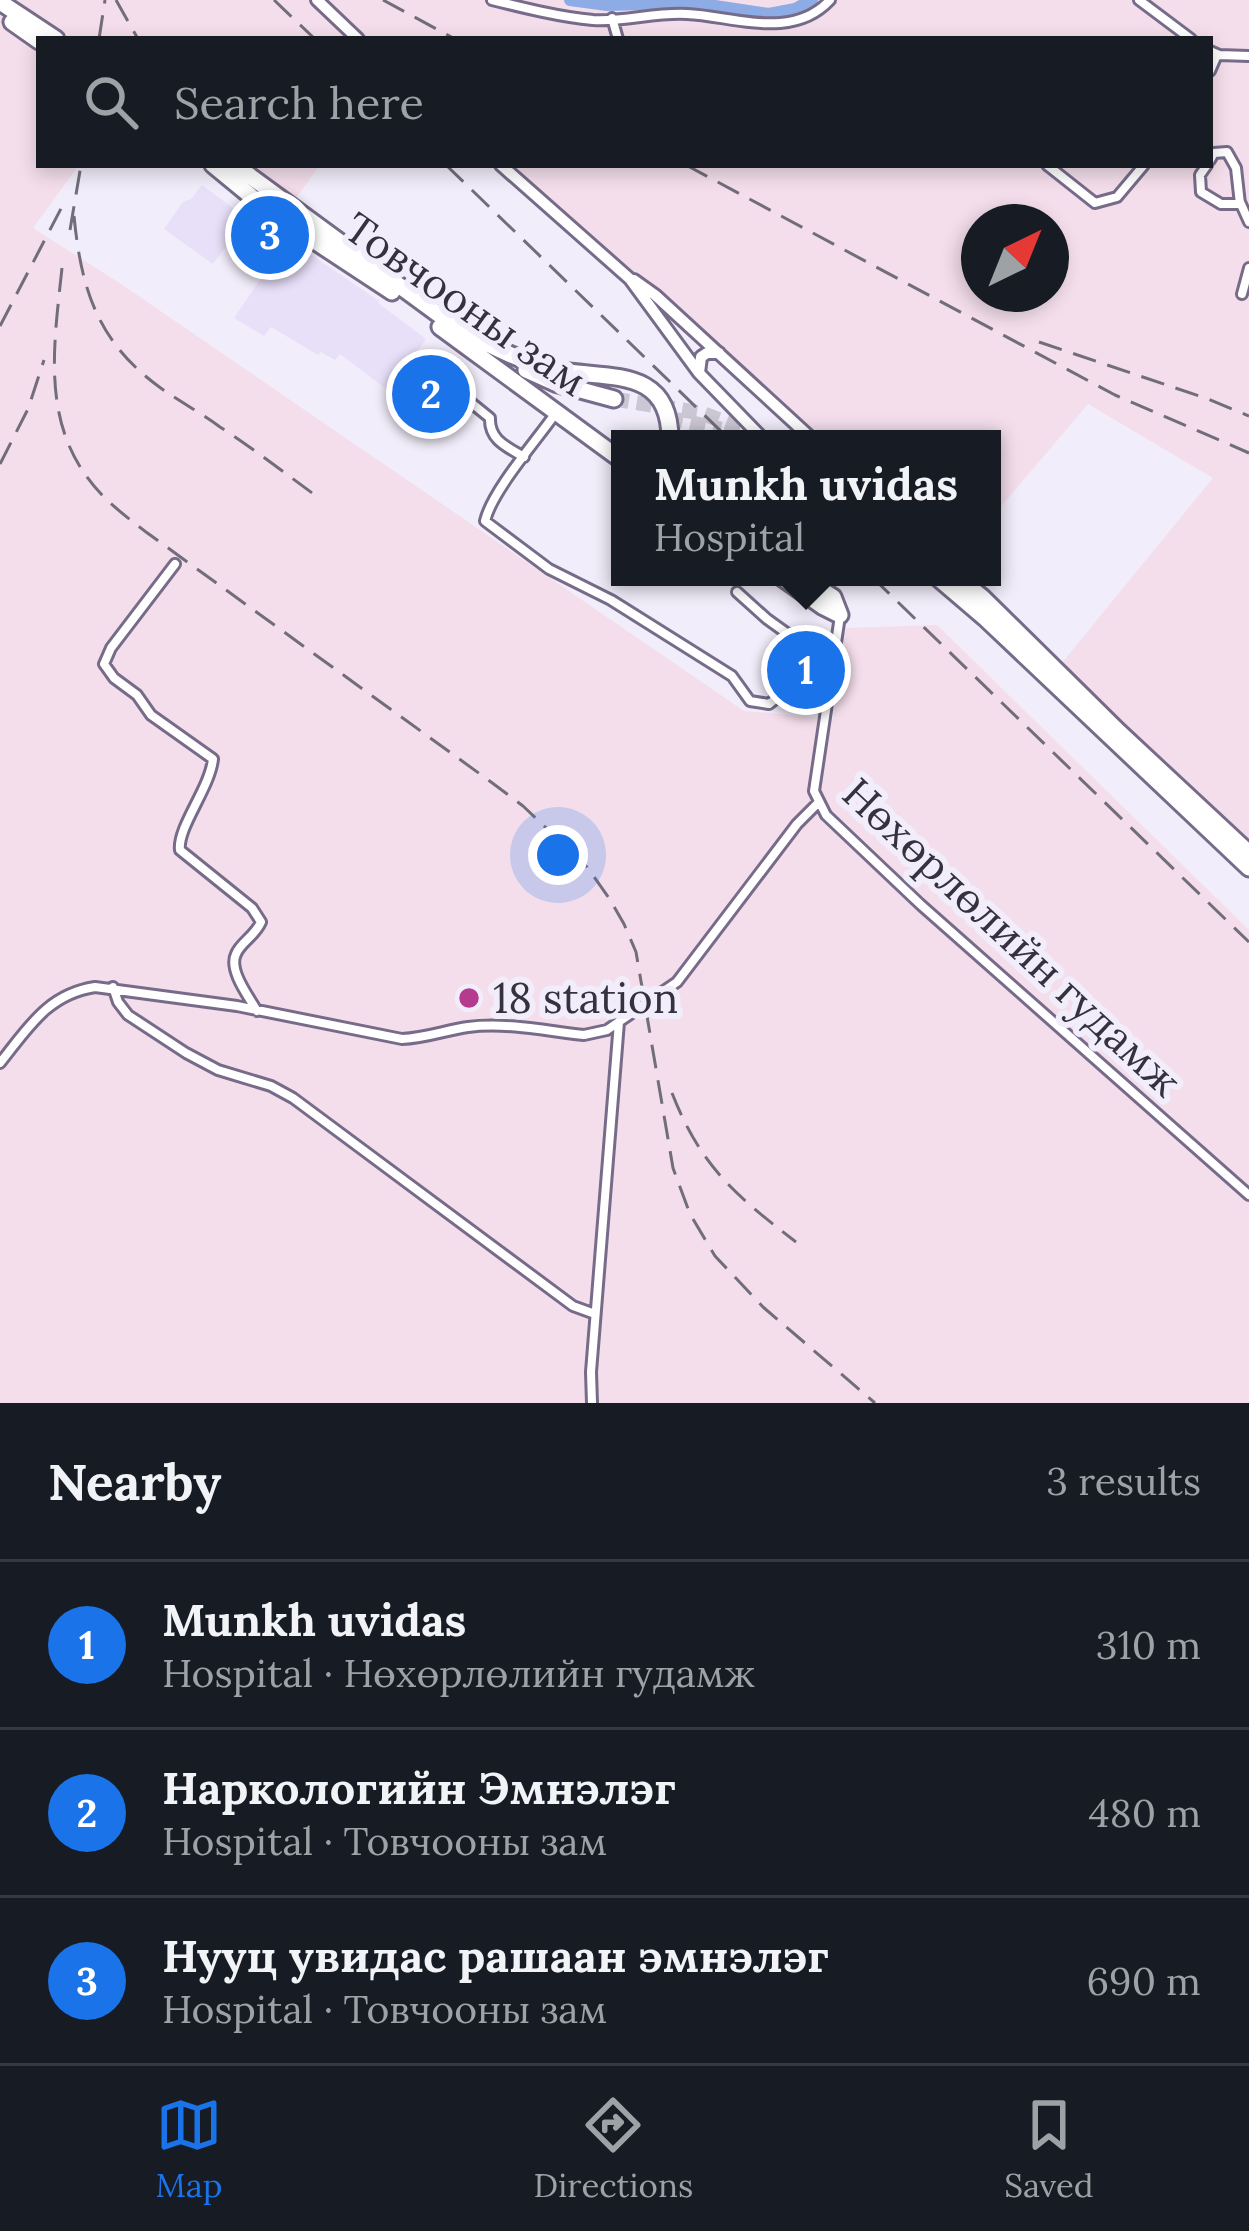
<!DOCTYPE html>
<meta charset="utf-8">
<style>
:root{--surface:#171b24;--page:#20242c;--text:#f1f3f6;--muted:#9ea1a6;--line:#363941;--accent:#1a73e8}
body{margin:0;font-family:Lora,serif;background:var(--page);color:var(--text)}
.compass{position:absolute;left:961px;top:204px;width:108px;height:108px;border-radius:50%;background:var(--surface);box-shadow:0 6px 18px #0003;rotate:43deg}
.you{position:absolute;left:558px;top:855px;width:42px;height:42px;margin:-30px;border:9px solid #fff;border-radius:50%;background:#1a73e8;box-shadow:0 0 0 18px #1a73e833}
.badge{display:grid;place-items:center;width:78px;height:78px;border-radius:50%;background:var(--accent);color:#fff;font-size:39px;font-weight:700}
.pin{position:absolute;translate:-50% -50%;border:6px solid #fff;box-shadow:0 3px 12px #0006}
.popup{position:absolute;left:611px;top:430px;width:390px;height:156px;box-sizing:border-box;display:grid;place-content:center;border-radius:0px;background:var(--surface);filter:drop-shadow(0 3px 9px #0005);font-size:39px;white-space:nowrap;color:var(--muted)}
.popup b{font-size:45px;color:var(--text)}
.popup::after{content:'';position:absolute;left:50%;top:100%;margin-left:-24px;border:24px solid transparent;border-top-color:var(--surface)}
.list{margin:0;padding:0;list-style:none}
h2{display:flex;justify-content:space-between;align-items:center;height:156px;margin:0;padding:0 48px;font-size:51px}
h2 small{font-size:39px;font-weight:400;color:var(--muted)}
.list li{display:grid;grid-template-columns:78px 1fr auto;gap:36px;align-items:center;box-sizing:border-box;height:168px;padding:0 48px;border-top:3px solid var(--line)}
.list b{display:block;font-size:45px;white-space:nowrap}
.list p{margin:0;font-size:39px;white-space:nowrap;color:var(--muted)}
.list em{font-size:39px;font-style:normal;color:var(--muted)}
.icon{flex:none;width:66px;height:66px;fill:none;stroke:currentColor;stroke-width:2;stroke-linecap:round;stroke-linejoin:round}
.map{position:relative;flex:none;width:1249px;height:1403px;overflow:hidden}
.search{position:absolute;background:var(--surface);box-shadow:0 6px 18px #0003;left:36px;right:36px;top:36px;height:132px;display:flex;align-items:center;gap:30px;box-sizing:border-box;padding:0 42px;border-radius:0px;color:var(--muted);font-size:45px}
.sheet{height:660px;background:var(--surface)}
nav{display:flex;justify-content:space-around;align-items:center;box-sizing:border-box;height:168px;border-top:3px solid var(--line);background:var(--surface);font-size:33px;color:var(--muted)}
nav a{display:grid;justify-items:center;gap:6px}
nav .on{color:var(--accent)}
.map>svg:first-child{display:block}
.industrial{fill:#f4deeb;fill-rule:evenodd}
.built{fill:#e8e0f9}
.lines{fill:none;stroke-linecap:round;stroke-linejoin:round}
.river{stroke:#8dabe5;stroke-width:12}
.highway-tunnel{stroke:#ccc7d4;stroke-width:15;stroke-dasharray:15 8;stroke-linecap:butt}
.street-casing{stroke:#766c89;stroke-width:14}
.secondary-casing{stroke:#766c89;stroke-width:16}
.highway-casing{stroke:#766c89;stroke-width:21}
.street{stroke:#fff;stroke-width:8}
.secondary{stroke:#fff;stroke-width:10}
.highway{stroke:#fff;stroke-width:15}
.rail{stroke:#726d7a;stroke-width:3;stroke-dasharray:24 12;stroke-linecap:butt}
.poi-dot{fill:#b53b8f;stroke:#f1edfa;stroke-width:4.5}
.labels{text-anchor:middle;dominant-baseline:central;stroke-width:12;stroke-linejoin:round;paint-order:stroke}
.street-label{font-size:42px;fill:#36313e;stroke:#f1edfa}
.poi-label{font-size:42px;fill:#36313e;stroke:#f1edfa;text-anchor:start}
</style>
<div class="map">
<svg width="1249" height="1403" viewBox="0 0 1249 1403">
<rect width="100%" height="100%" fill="#f1edfa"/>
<!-- industrial -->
<path class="industrial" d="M0,0H1249V839L1061,664L1213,478L1088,404L992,517V439H824L510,165H1210V39H39V165H79L33,228L121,284L744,711L833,719L846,628L937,625L1249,930V1403H0ZM979,222H1051V294H979Z
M250,165H320L296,198Z"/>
<!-- built -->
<path class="built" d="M202,185L233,208L234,212L245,221L213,264L164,229L183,202L191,199Z
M288,239L379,301L378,303L426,339L389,391L340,354L335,360L321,352L318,355L271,327L264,336L234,318Z"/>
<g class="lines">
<!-- river -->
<path class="river" d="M570,0L607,5L695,3L769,14L795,9L812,0"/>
<!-- highway-tunnel -->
<path class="highway-tunnel" d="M614,399L701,413L772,439
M668,418L721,429"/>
<defs>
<path id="street" d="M492,0C524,8 560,17 593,20C624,22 656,12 687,14C733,16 792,41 830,0
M1139,0L1191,39
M612,18L618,39
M1210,51L1219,55L1249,56
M1210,71L1217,55
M1047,165L1095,203L1117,197L1144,165
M1207,165L1200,175L1201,192L1221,204H1240L1236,168L1227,152L1214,153L1210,160
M1240,202L1249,222
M1242,294L1249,268
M469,401L490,418C489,440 507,447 524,457
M555,414C536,441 492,491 485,521L549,569L611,600L732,676L750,701L769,704C800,680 793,680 827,701
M175,564L111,648L104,664L114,678L137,695L151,715L213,759C210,788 177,828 180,850L252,908L261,922C255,936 241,942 236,954C228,970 249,997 257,1011
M737,592L767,619L831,665
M840,616L814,791L826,815L921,905L1249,1195
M113,987L118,1002L128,1015L186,1053L218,1070L271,1086L293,1098L573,1306L595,1314
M0,1063C28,1028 48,994 95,987L237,1006L402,1039C426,1038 446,1030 468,1027C505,1022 547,1031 584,1035L607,1030L677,982L797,824L819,802
M592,1403L591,1372L619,1022"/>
<path id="secondary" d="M317,0L358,39
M501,165L630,279L699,373L763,439
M634,280L655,295L812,439
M699,373L701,357L707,353H719"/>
<path id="highway" d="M0,2L56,39
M12,22L39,41
M213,165L269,211L392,292
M235,165L453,325C483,342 514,359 548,368C599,382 670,361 670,439
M440,327L620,459
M526,370L555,383L614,399
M781,577L822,606L840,615
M801,577L833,597L840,615
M937,577L985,618L1249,868
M957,577L982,597L1119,732L1249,853"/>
</defs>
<!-- street casing -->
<use href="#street" class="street-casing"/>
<!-- secondary casing -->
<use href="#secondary" class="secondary-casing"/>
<!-- highway casing -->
<use href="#highway" class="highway-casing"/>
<!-- street -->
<use href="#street" class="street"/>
<!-- secondary -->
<use href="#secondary" class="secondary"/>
<!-- highway -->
<use href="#highway" class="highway"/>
<!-- rail -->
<path class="rail" d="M116,0L138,39
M274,0L315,39
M383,0L455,39
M99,39L105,0
M446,165L729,439
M686,165L1115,395L1249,453
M74,216C81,288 97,341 158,386C178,401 200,412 220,427C254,449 286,474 319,498
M70,230L81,165
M62,268C53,353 39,435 108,501C120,512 133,522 146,532L491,782L523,806L587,867L609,898L624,924L636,952L673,1168L690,1214L715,1256L763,1307L875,1403
M0,326L66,199
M1039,342L1208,399L1249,416
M0,464L28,409L44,360
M872,577L1249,942
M672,1093C701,1167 735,1195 796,1242"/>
</g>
<!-- markers -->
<circle class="poi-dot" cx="469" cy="998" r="12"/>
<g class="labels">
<!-- street labels -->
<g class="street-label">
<text transform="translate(466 304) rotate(35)">Товчооны зам</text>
<text transform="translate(1012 937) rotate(43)">Нөхөрлөлийн гудамж</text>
</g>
<!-- poi labels -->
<g class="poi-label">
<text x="493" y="998">18 station</text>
</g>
</g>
</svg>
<svg class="compass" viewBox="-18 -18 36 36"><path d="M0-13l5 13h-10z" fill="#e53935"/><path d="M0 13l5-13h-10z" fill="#9ea1a6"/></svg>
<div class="you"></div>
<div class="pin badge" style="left:806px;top:670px">1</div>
<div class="popup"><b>Munkh uvidas</b>Hospital</div>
<div class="pin badge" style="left:431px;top:394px">2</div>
<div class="pin badge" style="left:270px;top:235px">3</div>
<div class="search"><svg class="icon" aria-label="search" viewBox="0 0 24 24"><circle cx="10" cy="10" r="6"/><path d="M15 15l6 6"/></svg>Search here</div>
</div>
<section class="sheet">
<h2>Nearby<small>3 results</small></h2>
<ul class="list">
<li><span class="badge">1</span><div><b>Munkh uvidas</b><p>Hospital · Нөхөрлөлийн гудамж</p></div><em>310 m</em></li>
<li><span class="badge">2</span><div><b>Наркологийн Эмнэлэг</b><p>Hospital · Товчооны зам</p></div><em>480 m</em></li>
<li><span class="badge">3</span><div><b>Нууц увидас рашаан эмнэлэг</b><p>Hospital · Товчооны зам</p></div><em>690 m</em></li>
</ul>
</section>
<nav>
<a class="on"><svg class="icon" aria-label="map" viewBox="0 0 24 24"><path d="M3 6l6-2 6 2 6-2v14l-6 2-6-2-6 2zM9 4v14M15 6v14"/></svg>Map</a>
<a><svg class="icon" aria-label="directions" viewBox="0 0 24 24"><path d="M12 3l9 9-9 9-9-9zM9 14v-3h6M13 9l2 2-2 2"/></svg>Directions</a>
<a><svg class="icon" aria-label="saved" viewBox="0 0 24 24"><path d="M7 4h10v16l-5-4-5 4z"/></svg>Saved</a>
</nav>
